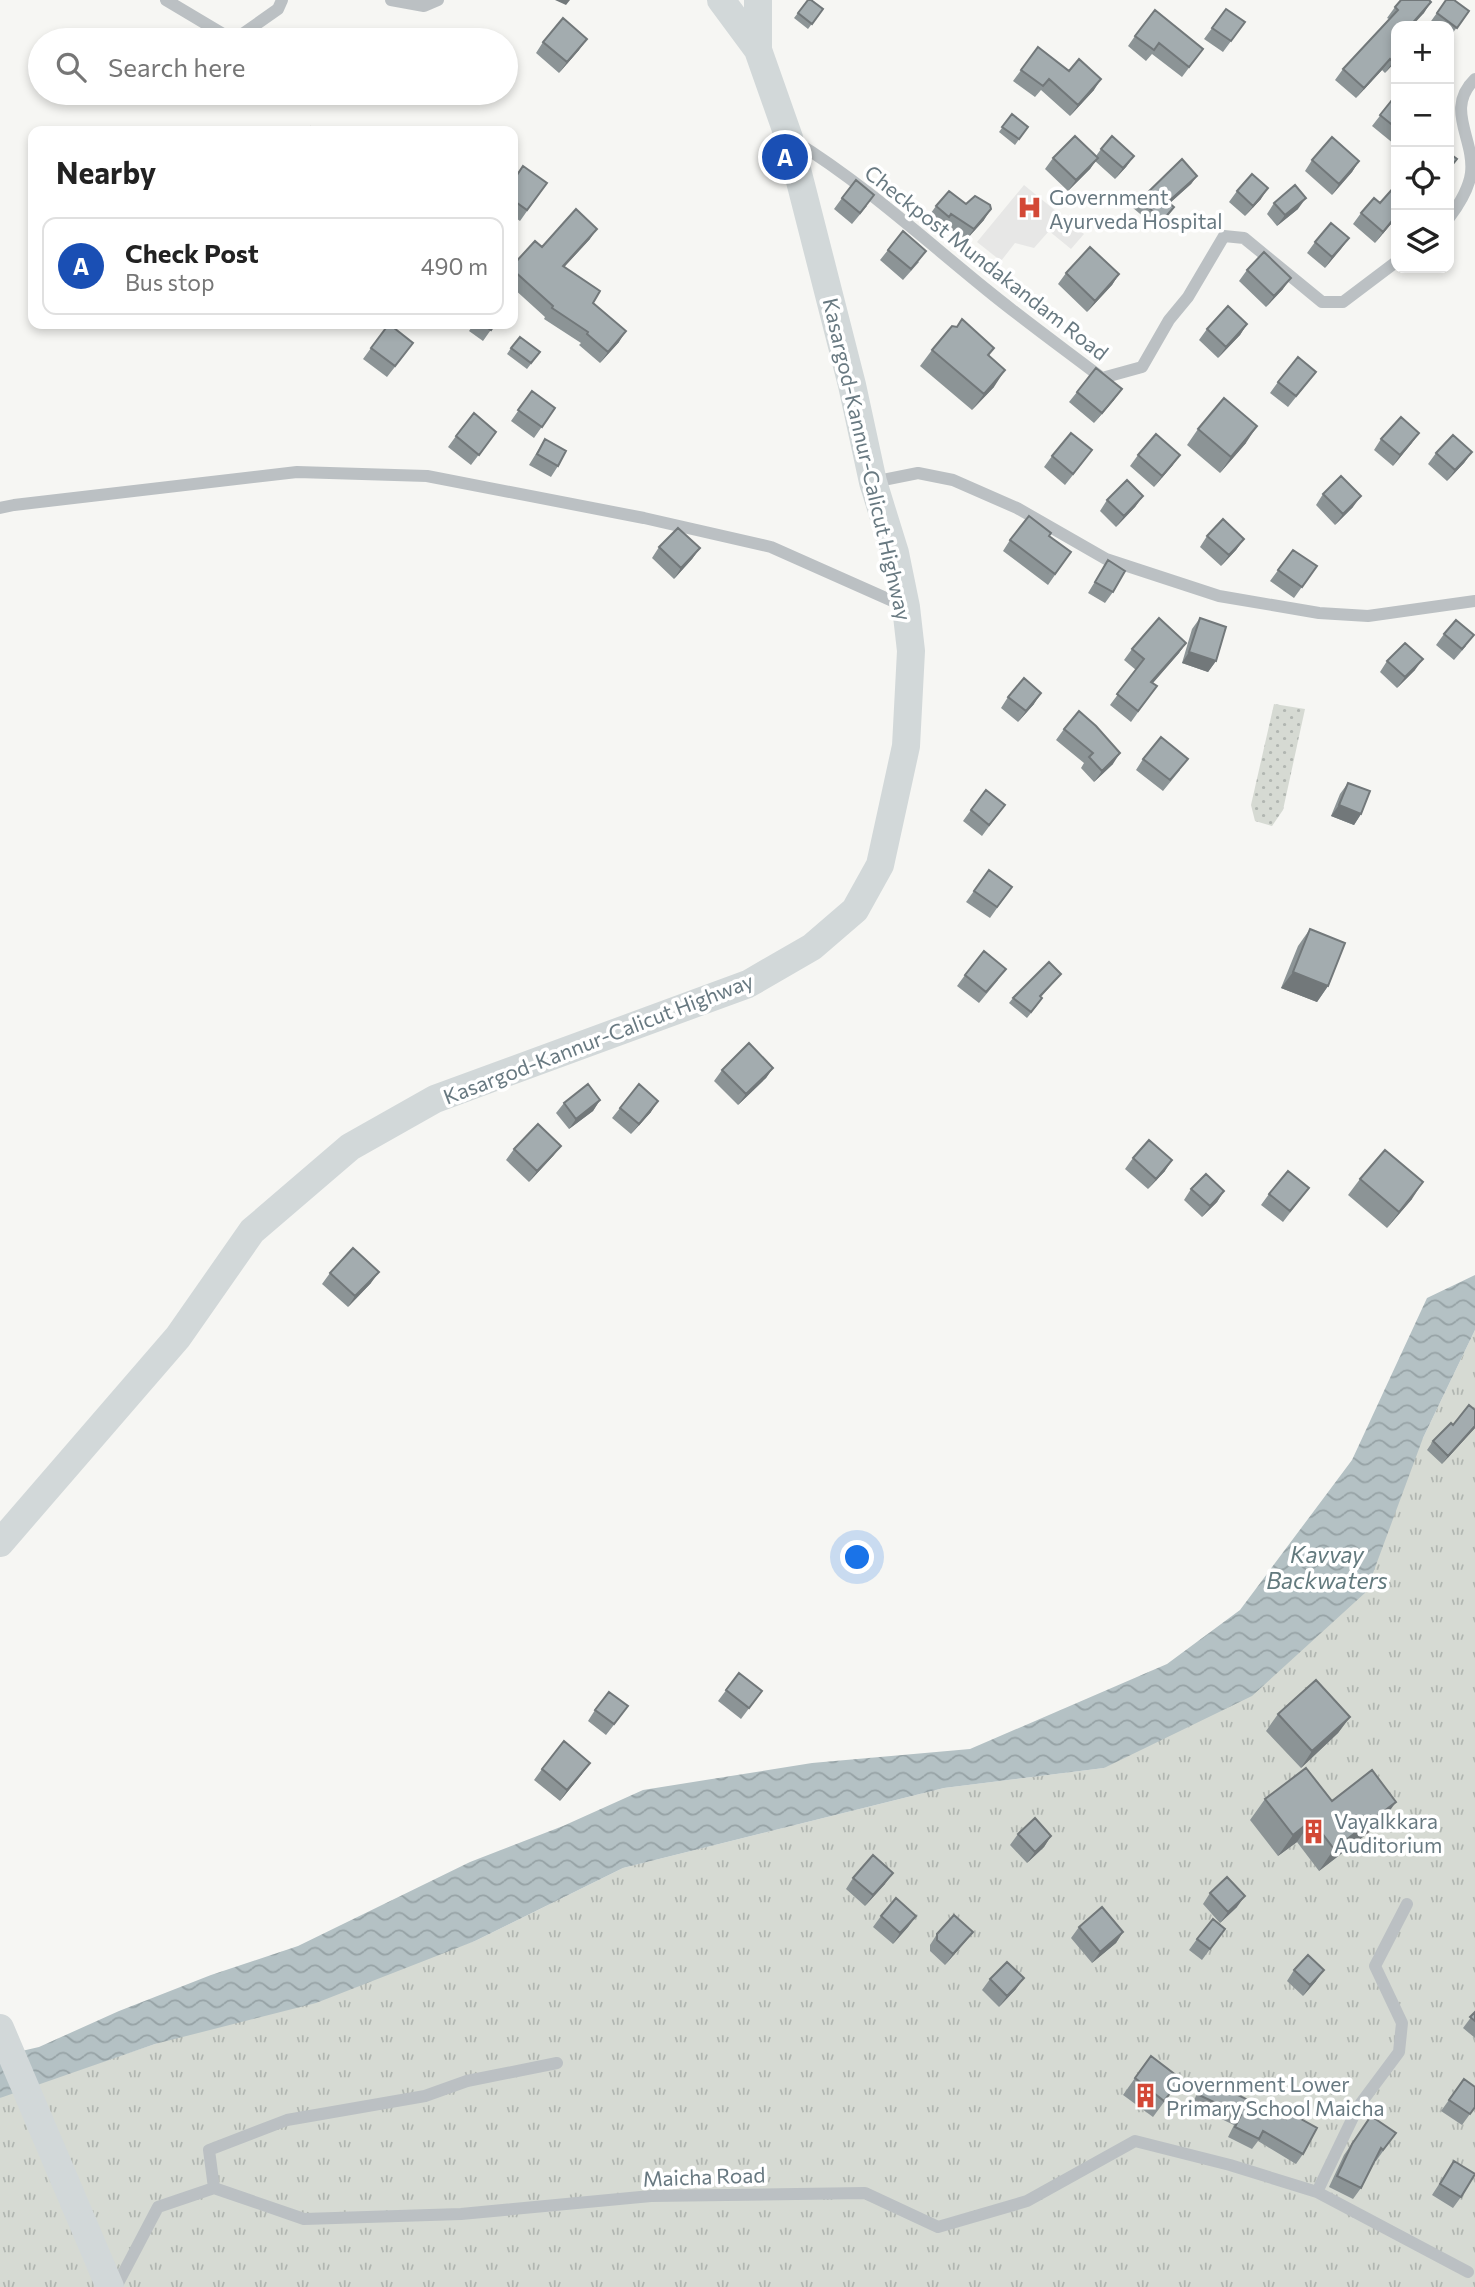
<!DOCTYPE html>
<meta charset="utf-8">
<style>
:root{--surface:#fff;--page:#f6f6f6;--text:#222;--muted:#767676;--line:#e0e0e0;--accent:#d93025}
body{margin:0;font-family:Commissioner,sans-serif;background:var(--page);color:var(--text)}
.controls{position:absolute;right:21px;top:21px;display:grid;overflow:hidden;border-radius:14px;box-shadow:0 4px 10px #0003}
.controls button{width:63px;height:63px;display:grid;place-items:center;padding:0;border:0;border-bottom:2px solid var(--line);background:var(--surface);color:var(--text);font:35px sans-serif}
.you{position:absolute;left:858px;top:1558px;width:24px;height:24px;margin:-18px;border:5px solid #fff;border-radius:50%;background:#1a73e8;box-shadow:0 0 0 10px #1a73e833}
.badge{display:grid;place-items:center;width:46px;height:46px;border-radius:50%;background:var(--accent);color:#fff;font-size:23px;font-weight:700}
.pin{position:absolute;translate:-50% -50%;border:4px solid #fff;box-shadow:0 2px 7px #0006}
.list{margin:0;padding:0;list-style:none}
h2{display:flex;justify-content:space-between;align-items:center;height:91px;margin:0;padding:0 28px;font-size:30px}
h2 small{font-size:23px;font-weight:400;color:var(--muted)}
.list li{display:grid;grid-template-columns:46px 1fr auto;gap:21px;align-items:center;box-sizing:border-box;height:98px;margin:0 14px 14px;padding:0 14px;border:2px solid var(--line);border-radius:14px}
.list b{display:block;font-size:26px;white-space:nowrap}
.list p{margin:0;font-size:23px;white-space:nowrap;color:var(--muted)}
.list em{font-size:23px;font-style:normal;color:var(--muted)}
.icon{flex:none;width:38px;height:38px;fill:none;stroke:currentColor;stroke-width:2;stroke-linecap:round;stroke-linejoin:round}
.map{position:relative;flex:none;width:1475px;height:2287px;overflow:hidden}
.search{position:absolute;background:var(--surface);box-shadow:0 4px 10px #0003;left:28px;top:28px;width:490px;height:77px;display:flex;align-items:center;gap:18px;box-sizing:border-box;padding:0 24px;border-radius:38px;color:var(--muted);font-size:26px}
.panel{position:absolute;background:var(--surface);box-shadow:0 4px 10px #0003;left:28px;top:126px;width:490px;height:203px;border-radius:14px}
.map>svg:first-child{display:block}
.built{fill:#e7e7e6}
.grass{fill:url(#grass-tufts)}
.park{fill:url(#park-dots)}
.water{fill:url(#water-waves)}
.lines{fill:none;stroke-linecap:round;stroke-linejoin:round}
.minor{stroke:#bbc0c3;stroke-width:12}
.highway{stroke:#d2d8d9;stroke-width:28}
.wall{fill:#8c9496}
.shaded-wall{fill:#72787a}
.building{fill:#a3acaf;stroke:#72787a;stroke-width:2}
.labels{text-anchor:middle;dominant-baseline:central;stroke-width:7;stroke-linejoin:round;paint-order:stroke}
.poi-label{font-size:21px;fill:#687981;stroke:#fff;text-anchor:start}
.street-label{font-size:21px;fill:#687981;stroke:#fff}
.water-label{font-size:23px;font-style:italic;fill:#637a7e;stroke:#fff}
</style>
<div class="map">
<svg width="1475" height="2287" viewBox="0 0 1475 2287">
<defs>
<pattern id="grass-tufts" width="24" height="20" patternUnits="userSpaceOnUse" patternTransform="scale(1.75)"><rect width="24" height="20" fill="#d6dad3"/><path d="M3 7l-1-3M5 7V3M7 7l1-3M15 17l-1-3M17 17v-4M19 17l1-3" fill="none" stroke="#b1b6b1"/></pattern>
<pattern id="park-dots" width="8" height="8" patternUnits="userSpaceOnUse" patternTransform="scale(1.75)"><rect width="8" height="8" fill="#d6dad3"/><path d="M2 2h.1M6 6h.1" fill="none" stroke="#b1b6b1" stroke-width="1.8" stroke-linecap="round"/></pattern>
<pattern id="water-waves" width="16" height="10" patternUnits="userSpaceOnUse" patternTransform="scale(1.75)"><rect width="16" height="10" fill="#b4c1c4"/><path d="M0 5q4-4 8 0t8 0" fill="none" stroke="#96a2a5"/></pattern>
</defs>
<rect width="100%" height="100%" fill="#f6f6f3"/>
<!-- built -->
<path class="built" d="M1024,185L1084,234L1071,249L1049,231L1034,248L1015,243L1001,261L977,242Z"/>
<!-- grass -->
<path class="grass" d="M1475,1330V2287H0V2098L6,2094L155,2044L475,1941L623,1868L944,1788L1104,1768L1423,1438Z"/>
<!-- park -->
<path class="park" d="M1274,704L1305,709L1283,810L1272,826L1255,821L1251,805Z"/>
<!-- water -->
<path class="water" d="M1475,1275V1330L1423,1438L1366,1592L1252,1696L1104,1768L944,1788L623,1868L475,1941L316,2003L155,2044L0,2098V2056L39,2047L119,2011L211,1975L298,1946L470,1862L563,1826L643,1790L812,1763L970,1749L1167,1664L1240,1610L1352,1460L1427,1298Z"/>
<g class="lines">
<!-- minor -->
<path class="minor" d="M166,0L233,40
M391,0L424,6L438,0
M234,40L278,9L282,0
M793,140C863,183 924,239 987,290C1025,321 1064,349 1102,378L1142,367L1169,320L1188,297L1224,236L1244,238L1322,302H1343L1396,262
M1449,218C1458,206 1469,188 1471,173C1475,138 1444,109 1475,79
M873,482L918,473L953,480L1017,508L1106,559L1219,596L1319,613L1368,616L1475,601
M0,508L14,505L297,472L427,476L644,518L771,547L906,607
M214,2188L209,2150L287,2120L425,2096L467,2081L557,2063
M1317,2192L1358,2107L1399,2052L1402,2023L1375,1966L1407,1904
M116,2287L158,2207L214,2188L304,2219L461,2214L651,2196L865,2193L938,2227L1027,2201L1135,2141L1230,2165L1317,2192L1468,2272"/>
<!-- highway -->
<path class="highway" d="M758,0V50
M0,1543L178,1337L252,1231L350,1147L435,1099L748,984L812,947L855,910L880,865L906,746L911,651L906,607L895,553L873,482L852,385L789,138L758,50L721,0
M0,2028L110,2287"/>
</g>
<!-- wall -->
<path class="wall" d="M808,0L823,9L808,29L794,18Z
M1446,0L1469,11L1449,38V26H1432L1429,24Z
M1395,7L1424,13L1396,26V61L1385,73L1382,70L1356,98L1335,80L1343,69L1389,19L1387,18Z
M1226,9L1245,22L1223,52L1204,39Z
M1135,36L1203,49L1182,77L1152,54L1146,61L1128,46Z
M543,42L579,50L559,73L536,53Z
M1038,47L1094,90L1070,116L1041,90L1035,97L1013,81Z
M75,93H89L83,99Z
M1396,95V141L1394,144L1372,126Z
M1012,114L1028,127L1015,145L999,132Z
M1101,149L1134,156L1126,167L1115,179L1095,161L1090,169L1068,191L1045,169L1053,158L1096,156Z
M1312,160L1359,161L1352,172L1332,195L1305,171Z
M1197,176L1191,184L1170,203L1174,207L1157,228L1133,208L1140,200Z
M513,181L547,183L520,221L513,216Z
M1396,185V218L1375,243L1353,224L1361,213L1380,203Z
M1237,191L1261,199L1245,216L1229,202Z
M842,198L867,206L852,224L834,209Z
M1274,203L1298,209L1277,226L1267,214Z
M936,206L984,220L966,240L944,225L942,228L928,217Z
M1349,238L1325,268L1307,253L1315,242Z
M590,239L564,267L593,303L619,342L600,363L579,345L581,343L544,319L545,317L513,288V265L542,247Z
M888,250L919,262L903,280L880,260Z
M1247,270L1283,289L1266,307L1239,281Z
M1066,273L1119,274L1112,285L1087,312L1058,284Z
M474,324H495L483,341L469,331Z
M1247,324L1240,335L1218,358L1199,340L1207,329Z
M371,348L405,354L387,377L363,359Z
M511,348L540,352L527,369L507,354Z
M994,348L989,355L994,387L972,410L920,366L932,350Z
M1278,382H1308L1288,407L1270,393Z
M532,391L555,408L534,438L511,421Z
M1077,392L1114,400L1094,423L1069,402Z
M1198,429L1246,443L1220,473L1187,445Z
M496,432L471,465L448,447L456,436Z
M1419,433L1411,444L1393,466L1374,450L1381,439Z
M545,439L558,466L551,477L529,465Z
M1472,452L1464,463L1447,481L1428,464L1436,453Z
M1138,455H1180L1172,466L1154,487L1130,466Z
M1052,456L1084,461L1065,485L1044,467Z
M1323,494L1353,507L1335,525L1316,505Z
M1143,496L1135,507L1116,527L1100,511L1107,500Z
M1049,536L1071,552L1048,585L1003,551L1010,540Z
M1207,536L1244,539L1236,550L1221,566L1200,547Z
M659,547L700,548L692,559L674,579L652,558Z
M1293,550L1317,566L1294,598L1270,581Z
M1108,560L1113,592L1105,603L1088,593Z
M1200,618L1216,661L1208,672L1182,663L1192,629Z
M1444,634L1466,646L1454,660L1436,645Z
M1186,643L1179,653L1153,683L1149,697L1131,722L1110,705L1136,670L1124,660L1132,649Z
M1387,661L1415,670L1397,688L1380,672Z
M1008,697L1034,704L1018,722L1001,708Z
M1064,729L1113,764L1094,782L1081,768L1084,763L1056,740Z
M1143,759L1180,770L1163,791L1136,770Z
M1348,783L1361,814L1354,825L1331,816L1340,794Z
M1005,805L982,836L963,821L971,810Z
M989,870L1012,887L990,918L966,902Z
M1310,929L1328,986L1317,1002L1281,988L1298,946Z
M1061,974L1041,997L1039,1003L1027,1018L1009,1003L1013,998Z
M965,975L998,980L979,1003L957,986Z
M773,1068L766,1078L738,1105L714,1081L722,1070Z
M600,1100L593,1111L569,1129L556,1113L564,1103Z
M620,1108L651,1112L631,1134L612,1118Z
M561,1146L553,1156L529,1182L506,1160L514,1149Z
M1133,1158L1165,1171L1148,1189L1125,1169Z
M1360,1179L1412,1199L1387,1228L1348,1195Z
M1309,1188L1283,1222L1261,1205L1269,1194Z
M1191,1189L1224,1191L1217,1202L1202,1217L1184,1200Z
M330,1273L371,1283L348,1307L322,1284Z
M1475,1410V1428L1442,1464L1427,1450L1433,1441Z
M739,1673L762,1691L741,1719L718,1701Z
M595,1710L620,1717L606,1735L588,1721Z
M1278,1714L1350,1717L1338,1733L1301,1768L1266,1731Z
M542,1769L582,1774L560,1801L534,1780Z
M1265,1799L1332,1801L1381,1823L1319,1871L1297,1842L1278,1856L1250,1820Z
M1018,1834L1051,1836L1044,1847L1027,1863L1010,1845Z
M853,1878L885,1884L865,1906L846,1889Z
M1210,1893L1237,1907L1220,1923L1203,1904Z
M881,1916H916L908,1927L893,1944L873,1927Z
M1079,1927L1123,1932L1116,1943L1092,1963L1071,1938Z
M1225,1929L1202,1960L1189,1950L1197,1939Z
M937,1934L965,1942L945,1965L930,1951V1945Z
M1294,1970L1316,1981L1303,1996L1287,1981Z
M990,1979L1016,1989L999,2007L982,1990Z
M1475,2012V2038L1463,2028Z
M1135,2078L1181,2079L1153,2117L1123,2095Z
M1206,2079L1286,2119L1290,2113L1303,2154L1296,2164L1258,2141L1252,2149L1228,2137L1234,2125L1192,2105L1199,2089Z
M1464,2079L1475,2107L1462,2125L1441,2111Z
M1371,2116L1396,2133L1376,2161H1375L1361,2188L1353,2199L1329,2187L1344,2155Z
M1454,2161L1461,2197L1453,2208L1432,2195Z"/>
<!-- shaded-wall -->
<path class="shaded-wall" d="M555,0H570L566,5Z
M1431,2L1424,13L1412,26H1410Z
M587,39L579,50L559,73L567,62Z
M1396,58V61L1385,73L1393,62Z
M1390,59L1382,70L1356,98L1364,88Z
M1101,79L1094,90L1070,116L1078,105Z
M1134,156L1126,167L1115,179L1123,168Z
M1098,158L1090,169L1068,191L1076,180Z
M1359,161L1352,172L1332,195L1339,184Z
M1197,176L1191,184L1162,210L1168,202Z
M1268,188L1261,199L1245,216L1253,206Z
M1306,198L1298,209L1277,226L1285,215Z
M991,209L984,220L966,240L974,229Z
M1396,216V218L1375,243L1383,232Z
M597,229L590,239L555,277L563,266Z
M1349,238L1341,249L1325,268L1332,257Z
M1119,274L1112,285L1087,312L1095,301Z
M1291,278L1283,289L1266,307L1274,296Z
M1247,324L1240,335L1218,358L1226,347Z
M626,331L619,342L600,363L608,352Z
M1005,370L994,387L972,410L984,394Z
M1122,389L1114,400L1094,423L1102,413Z
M1257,426L1246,443L1220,473L1231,457Z
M1419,433L1411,444L1393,466L1400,455Z
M1472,452L1464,463L1447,481L1455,470Z
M1180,455L1172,466L1154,487L1162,476Z
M1143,496L1135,507L1116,527L1124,516Z
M1361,496L1353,507L1335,525L1343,514Z
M1244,539L1236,550L1221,566L1229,555Z
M700,548L692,559L674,579L681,568Z
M1186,643L1179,653L1144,693L1151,682Z
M1189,652L1216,661L1208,672L1182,663Z
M1423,659L1415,670L1397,688L1405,677Z
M1041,693L1034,704L1018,722L1026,711Z
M1120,753L1113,764L1094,782L1102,771Z
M1339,805L1361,814L1354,825L1331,816Z
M1293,972L1328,986L1317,1002L1281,988Z
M773,1068L766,1078L738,1105L746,1094Z
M600,1100L593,1111L569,1129L576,1119Z
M658,1101L651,1112L631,1134L639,1124Z
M561,1146L553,1156L529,1182L537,1171Z
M1172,1160L1165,1171L1148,1189L1156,1179Z
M1423,1182L1412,1199L1387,1228L1399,1212Z
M1224,1191L1217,1202L1202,1217L1210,1206Z
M379,1272L371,1283L348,1307L355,1296Z
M1475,1426V1428L1442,1464L1448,1456Z
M1350,1717L1338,1733L1301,1768L1312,1751Z
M590,1763L582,1774L560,1801L567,1790Z
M1396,1802L1381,1823L1319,1871L1334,1849Z
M1312,1820L1297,1842L1278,1856L1293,1835Z
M1051,1836L1044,1847L1027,1863L1035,1852Z
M893,1873L885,1884L865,1906L873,1895Z
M1245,1896L1237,1907L1220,1923L1228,1912Z
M916,1916L908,1927L893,1944L900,1933Z
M973,1932L965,1942L945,1965L953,1954Z
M1123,1932L1116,1943L1092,1963L1100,1952Z
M1324,1970L1316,1981L1303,1996L1310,1985Z
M1024,1978L1016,1989L999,2007L1007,1996Z"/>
<!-- building -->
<path class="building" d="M808,0H811L823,9L812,24L798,13Z
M1401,0H1429L1431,2L1410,26H1396V58L1393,62L1390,59L1364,88L1343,69L1398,10L1395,7Z
M1446,0H1454L1469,11L1457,28L1437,13Z
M1226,9L1245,22L1231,41L1212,28Z
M1155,10L1203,49L1189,67L1159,43L1154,50L1135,36Z
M563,18L587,39L567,62L543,42Z
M94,35L99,40H89Z
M1038,47L1069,71L1079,59L1101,79L1078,105L1049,79L1043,86L1021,70Z
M1396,95V128L1380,115Z
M1012,114L1028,127L1019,139L1002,127Z
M311,127L316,131H307Z
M1075,136L1098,158L1076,180L1053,158Z
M1112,136L1134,156L1123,168L1101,149Z
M1332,137L1359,161L1339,184L1312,160Z
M1449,153L1457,159L1449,169Z
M1182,159L1197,176L1168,202L1174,207L1163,220L1140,200Z
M523,166L547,183L527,210L513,200V181Z
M1252,174L1268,188L1253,206L1237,191Z
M856,180L874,195L860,213L842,198Z
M1295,185L1306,198L1285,215L1274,203Z
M1396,185V216L1383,232L1361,213L1374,198L1380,203Z
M949,191L966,204L975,196L990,205L991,209L974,229L951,214L949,217L936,206Z
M576,209L597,229L563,266L600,291L593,303L626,331L608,352L587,334L588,332L552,308L553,306L513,270V265L535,241L542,247Z
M1331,223L1349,238L1332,257L1315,242Z
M903,231L926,251L911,269L888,250Z
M1090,247L1119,274L1095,301L1066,273Z
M1264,252L1291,278L1274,296L1247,270Z
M1228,306L1247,324L1226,347L1207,329Z
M962,319L994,348L988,355L1005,370L984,394L932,350L952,326L957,327Z
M389,324L413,343L395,366L371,348Z
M482,324H495L491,330Z
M520,337L540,352L531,363L511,348Z
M1298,357L1316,372L1296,396L1278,382Z
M1096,368L1122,389L1102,413L1077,392Z
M532,391L555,408L542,427L518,410Z
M1224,398L1257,426L1231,457L1198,429Z
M474,413L496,432L479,455L456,436Z
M1401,417L1419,433L1400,455L1381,439Z
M1071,433L1092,450L1073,474L1052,456Z
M1156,434L1180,455L1162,476L1138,455Z
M1453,435L1472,452L1455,470L1436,453Z
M545,439L566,451L558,466L537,454Z
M1341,476L1361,496L1343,514L1323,494Z
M1127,480L1143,496L1124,516L1107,500Z
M1029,516L1051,533L1049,536L1071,552L1055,574L1010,540Z
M1223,519L1244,539L1229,555L1207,536Z
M678,528L700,548L681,568L659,547Z
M1293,550L1317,566L1302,587L1278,570Z
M1108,560L1125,571L1113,592L1095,582Z
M1159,618L1186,643L1151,682L1157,686L1138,711L1117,694L1144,659L1132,649Z
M1200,618L1226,627L1216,661L1189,652Z
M1456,620L1474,635L1462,649L1444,634Z
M1405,643L1423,659L1405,677L1387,661Z
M1024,678L1041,693L1026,711L1008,697Z
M1079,711L1096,726L1120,753L1102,771L1089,757L1093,753L1064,729Z
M1161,737L1188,759L1170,780L1143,759Z
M1348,783L1370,791L1361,814L1339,805Z
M986,790L1005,805L989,825L971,810Z
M989,870L1012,887L997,907L974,891Z
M1310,929L1345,943L1328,986L1293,972Z
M984,951L1006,969L986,992L965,975Z
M1049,962L1061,974L1040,996L1042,998L1031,1012L1013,998Z
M749,1043L773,1068L746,1094L722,1070Z
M588,1084L600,1100L576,1119L564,1103Z
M639,1084L658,1101L639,1124L620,1108Z
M538,1124L561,1146L537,1171L514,1149Z
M1149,1140L1172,1160L1156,1179L1133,1158Z
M1385,1150L1423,1182L1399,1212L1360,1179Z
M1288,1171L1309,1188L1290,1211L1269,1194Z
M1206,1174L1224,1191L1210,1206L1191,1189Z
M353,1248L379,1272L355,1296L330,1273Z
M1469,1405L1475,1410V1426L1448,1456L1433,1441L1451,1423L1453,1425Z
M739,1673L762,1691L749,1708L726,1690Z
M1316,1680L1350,1717L1312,1751L1278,1714Z
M609,1692L628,1706L614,1724L595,1710Z
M564,1741L590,1763L567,1790L542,1769Z
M1306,1768L1332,1801L1372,1770L1396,1802L1334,1849L1312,1820L1293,1835L1265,1799Z
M1035,1818L1051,1836L1035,1852L1018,1834Z
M873,1855L893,1873L873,1895L853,1878Z
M1227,1877L1245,1896L1228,1912L1210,1893Z
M896,1898L916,1916L900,1933L881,1916Z
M1102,1907L1123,1932L1100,1952L1079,1927Z
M954,1915L973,1932L953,1954L937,1940V1934Z
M1213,1919L1225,1929L1210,1949L1197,1939Z
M1308,1955L1324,1970L1310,1985L1294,1970Z
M1007,1962L1024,1978L1007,1996L990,1979Z
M1475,2012V2021L1470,2017Z
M1151,2056L1181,2079L1164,2101L1135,2078Z
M1206,2079L1286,2119L1290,2113L1317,2128L1303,2154L1263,2131L1259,2139L1235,2127L1241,2115L1199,2095Z
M1464,2079L1475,2087V2107L1470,2114L1449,2100Z
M1371,2116L1396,2133L1383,2150L1381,2148L1361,2188L1337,2176L1352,2144Z
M1454,2161L1475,2174L1461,2197L1440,2184Z"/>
<!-- icons -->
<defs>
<symbol id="hospital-bare" viewBox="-9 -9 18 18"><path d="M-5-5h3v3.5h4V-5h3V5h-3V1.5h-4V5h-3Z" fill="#d34836" stroke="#fff" stroke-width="2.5" paint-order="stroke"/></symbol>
<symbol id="building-bare" viewBox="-9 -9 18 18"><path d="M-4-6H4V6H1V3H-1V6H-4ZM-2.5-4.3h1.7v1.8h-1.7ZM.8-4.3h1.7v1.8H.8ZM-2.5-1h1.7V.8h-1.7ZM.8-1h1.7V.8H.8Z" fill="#d34836" stroke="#fff" stroke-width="2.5" paint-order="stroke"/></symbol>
</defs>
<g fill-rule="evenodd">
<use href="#hospital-bare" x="1012" y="190" width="35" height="35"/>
<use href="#building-bare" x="1296" y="1814" width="35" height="35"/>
<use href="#building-bare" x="1128" y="2078" width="35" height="35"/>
</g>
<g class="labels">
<!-- poi labels -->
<g class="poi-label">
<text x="1049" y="196">Government<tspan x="1049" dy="24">Ayurveda Hospital</tspan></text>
<text x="1334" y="1820">Vayalkkara<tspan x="1334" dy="24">Auditorium</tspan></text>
<text x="1166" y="2083">Government Lower<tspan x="1166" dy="24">Primary School Maicha</tspan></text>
</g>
<!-- street labels -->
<g class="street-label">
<text transform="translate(987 262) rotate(38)">Checkpost Mundakandam Road</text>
<text transform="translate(868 459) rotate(77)">Kasargod-Kannur-Calicut Highway</text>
<text transform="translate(598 1038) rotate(-21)">Kasargod-Kannur-Calicut Highway</text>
<text transform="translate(704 2176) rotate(-2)">Maicha Road</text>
</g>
<!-- water labels -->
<g class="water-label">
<text x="1327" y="1554">Kavvay<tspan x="1327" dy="26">Backwaters</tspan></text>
</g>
</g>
</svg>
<div class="controls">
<button>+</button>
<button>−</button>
<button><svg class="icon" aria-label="locate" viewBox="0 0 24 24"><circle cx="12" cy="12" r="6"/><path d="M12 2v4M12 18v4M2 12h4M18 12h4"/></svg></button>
<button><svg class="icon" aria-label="layers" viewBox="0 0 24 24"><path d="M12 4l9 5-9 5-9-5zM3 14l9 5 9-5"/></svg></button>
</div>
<div class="you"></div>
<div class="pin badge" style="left:785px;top:157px;background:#1a4fb4">A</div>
<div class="search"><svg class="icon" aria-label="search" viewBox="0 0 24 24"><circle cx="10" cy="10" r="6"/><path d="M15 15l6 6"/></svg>Search here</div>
<section class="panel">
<h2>Nearby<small></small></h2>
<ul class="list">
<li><span class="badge" style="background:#1a4fb4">A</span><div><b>Check Post</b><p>Bus stop</p></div><em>490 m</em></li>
</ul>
</section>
</div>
